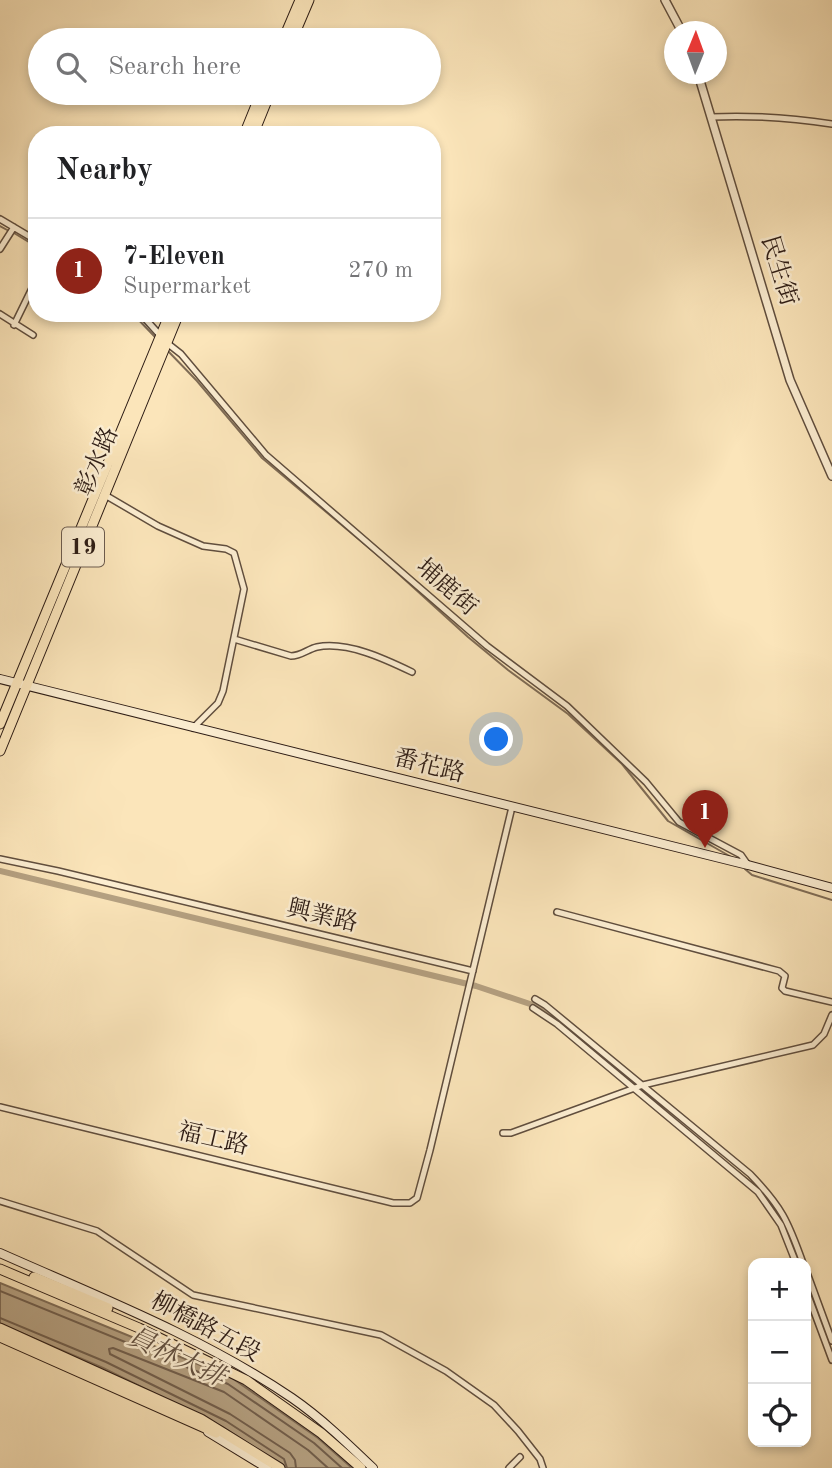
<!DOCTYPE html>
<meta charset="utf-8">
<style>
:root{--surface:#fff;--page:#f2f2f2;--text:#202124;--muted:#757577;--line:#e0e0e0;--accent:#8f2418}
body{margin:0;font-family:"Old Standard TT","Noto Serif TC",serif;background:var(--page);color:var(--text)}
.controls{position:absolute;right:21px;bottom:21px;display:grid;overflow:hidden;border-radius:14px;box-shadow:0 4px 10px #0003}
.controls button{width:63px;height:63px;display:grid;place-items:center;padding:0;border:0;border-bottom:2px solid var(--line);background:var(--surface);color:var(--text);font:35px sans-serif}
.compass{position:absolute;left:664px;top:21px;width:63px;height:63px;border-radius:50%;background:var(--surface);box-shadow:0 4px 10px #0003;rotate:1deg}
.you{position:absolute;left:497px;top:740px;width:24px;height:24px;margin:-18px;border:5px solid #fff;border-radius:50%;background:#1a73e8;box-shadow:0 0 0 10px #1a73e833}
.badge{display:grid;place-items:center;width:46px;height:46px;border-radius:50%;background:var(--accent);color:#fff;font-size:23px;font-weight:700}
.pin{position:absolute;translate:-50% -58px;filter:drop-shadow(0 2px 4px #0008)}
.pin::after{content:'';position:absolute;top:37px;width:24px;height:21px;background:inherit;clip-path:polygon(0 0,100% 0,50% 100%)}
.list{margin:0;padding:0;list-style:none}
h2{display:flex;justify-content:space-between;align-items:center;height:91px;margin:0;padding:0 28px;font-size:30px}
h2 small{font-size:23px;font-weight:400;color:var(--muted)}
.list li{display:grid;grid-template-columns:46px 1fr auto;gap:21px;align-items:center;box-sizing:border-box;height:105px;padding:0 28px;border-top:2px solid var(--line)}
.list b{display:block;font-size:26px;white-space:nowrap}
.list p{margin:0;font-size:23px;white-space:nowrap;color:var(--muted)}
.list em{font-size:23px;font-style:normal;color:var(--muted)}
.icon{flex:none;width:38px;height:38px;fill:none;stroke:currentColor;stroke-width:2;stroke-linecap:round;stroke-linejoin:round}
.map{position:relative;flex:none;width:832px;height:1468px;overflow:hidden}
.search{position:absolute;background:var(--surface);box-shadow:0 4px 10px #0003;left:28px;top:28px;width:413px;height:77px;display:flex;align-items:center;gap:18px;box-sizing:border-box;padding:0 24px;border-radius:38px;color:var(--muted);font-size:26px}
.panel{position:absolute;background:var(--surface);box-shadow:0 4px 10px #0003;left:28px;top:126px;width:413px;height:196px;border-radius:28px}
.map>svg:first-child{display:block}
.water{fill:#b5a182;stroke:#7f6c56;stroke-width:2}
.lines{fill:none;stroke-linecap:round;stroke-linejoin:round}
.shore{stroke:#715e4c;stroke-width:2}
.stream{stroke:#7f6c56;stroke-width:2}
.canal{stroke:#b5a182;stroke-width:6}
.minor-casing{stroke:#604e3e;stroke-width:8}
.tertiary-casing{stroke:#604e3e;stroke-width:10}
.secondary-casing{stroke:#2d1c15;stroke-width:10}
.primary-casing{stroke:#2d1c15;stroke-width:11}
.trunk-casing{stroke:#2d1c15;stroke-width:11}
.minor{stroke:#fceed2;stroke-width:5}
.tertiary{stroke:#fceed2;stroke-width:7}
.secondary{stroke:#fceed2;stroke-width:8}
.primary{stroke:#fbe5ba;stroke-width:9}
.trunk{stroke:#fbe5ba;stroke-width:9}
.labels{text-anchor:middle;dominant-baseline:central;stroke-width:5;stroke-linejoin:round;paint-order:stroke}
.shield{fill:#fceed2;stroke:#6b5b4e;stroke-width:2}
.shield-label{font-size:23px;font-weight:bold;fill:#2d1c15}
.street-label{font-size:24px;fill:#2d1c15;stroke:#fceed2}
.water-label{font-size:26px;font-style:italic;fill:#635141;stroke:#fceed2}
</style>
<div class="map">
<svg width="832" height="1468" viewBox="0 0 832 1468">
<rect width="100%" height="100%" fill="#fbe5ba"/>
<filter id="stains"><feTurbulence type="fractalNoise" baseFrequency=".00286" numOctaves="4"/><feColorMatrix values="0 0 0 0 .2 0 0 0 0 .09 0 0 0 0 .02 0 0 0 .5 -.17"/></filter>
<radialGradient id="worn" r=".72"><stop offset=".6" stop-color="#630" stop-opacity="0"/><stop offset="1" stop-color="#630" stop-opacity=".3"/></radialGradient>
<!-- water -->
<path class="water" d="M0,1283L232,1378L318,1438L352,1468H285L223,1427L103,1368L0,1324Z"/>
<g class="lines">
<!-- shore -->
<path class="shore" d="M0,1291L228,1384L314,1443L342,1468
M0,1318L106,1362L226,1421L284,1459L287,1468
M296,1468L295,1460L290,1453L230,1414L110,1354L109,1349L113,1348L224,1392L308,1450L328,1468"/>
<!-- stream -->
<path class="stream" d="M0,226L9,231
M14,233L37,247
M132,313L156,338
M167,350L197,381L262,458L381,558L468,637L508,670L568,714L622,764L668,821L733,858
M745,869L752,875L832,900
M737,1171L763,1192
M782,1218L788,1236"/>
<!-- canal -->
<path class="canal" d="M0,871L476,986L536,1006L548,1016"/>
<defs>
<path id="minor" d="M711,117C751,115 792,118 832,124
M0,219L37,241
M0,249L14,227
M140,313L167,343L181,354L266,455L487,646L567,706L646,782L679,822L741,855L748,865
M0,314L33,335
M14,325L37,278
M105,495L158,526L203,546L226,549L234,553L244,589L223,691L218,703L193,728
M234,639L291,656C301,656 308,649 317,647C347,641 385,659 412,672
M0,859L58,871L473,971
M557,912L779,971L785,976L782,988L785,991L832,1002
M535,999L545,1005L750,1174C782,1207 788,1221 803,1263
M533,1008L557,1024L758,1192L781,1225L796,1263
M0,1107L393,1203H410L417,1198L430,1150L512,807
M503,1133H511L643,1085L813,1045L824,1034L832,1015
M0,1201L97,1231L193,1295L381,1335L446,1371L494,1405L518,1431L540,1459L543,1468
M806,1270L832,1341
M806,1290L832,1360
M509,1468L520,1457"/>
<path id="tertiary" d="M665,0L682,32
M698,74L790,380L832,476"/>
<path id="secondary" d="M0,679L748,865L832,888
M0,1253C99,1297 202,1337 292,1398C321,1418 347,1443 373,1468
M208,1432L267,1468"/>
<path id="primary" d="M283,40L300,0
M292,40L309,0
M244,135L261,93
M253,135L270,93
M0,724L170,313
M0,751L179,313"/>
<path id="trunk" d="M0,1269L139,1328L246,1380L321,1433L361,1468
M34,1277L108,1308
M0,1328L201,1419L280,1468
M0,1337L216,1433"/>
</defs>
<!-- minor casing -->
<use href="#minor" class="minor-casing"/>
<!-- tertiary casing -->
<use href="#tertiary" class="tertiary-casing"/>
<!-- secondary casing -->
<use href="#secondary" class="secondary-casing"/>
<!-- primary casing -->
<use href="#primary" class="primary-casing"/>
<!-- trunk casing -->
<use href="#trunk" class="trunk-casing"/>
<!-- minor -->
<use href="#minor" class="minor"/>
<!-- tertiary -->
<use href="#tertiary" class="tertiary"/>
<!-- secondary -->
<use href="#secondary" class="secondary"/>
<!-- primary -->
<use href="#primary" class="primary"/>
<!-- trunk -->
<use href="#trunk" class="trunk"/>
</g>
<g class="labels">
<!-- shield labels -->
<rect class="shield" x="62" y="527.5" width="42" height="39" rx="5"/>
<g class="shield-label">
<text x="83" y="547">19</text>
</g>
<!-- street labels -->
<g class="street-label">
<text transform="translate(778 271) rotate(73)">民生街</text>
<text transform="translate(98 462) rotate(-67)">彰水路</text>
<text transform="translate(446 588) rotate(41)">埔鹿街</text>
<text transform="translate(429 767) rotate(14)">番花路</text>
<text transform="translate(322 917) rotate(13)">興業路</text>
<text transform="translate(213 1140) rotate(13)">福工路</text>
<text transform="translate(205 1328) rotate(28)">柳橋路五段</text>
</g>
<!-- water labels -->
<g class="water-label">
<text transform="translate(176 1358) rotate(25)">員林大排</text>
</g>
</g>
<rect width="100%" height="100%" filter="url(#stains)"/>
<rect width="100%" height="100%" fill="url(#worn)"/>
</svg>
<div class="controls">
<button>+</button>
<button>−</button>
<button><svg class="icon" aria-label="locate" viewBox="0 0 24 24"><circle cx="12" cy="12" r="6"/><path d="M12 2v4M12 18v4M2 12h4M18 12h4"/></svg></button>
</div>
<svg class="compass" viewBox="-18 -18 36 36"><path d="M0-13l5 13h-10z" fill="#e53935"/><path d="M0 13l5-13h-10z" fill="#757577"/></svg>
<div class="you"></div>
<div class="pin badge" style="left:705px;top:848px">1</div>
<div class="search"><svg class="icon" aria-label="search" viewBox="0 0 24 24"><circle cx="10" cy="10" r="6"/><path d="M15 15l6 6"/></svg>Search here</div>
<section class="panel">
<h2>Nearby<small></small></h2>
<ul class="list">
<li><span class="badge">1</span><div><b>7-Eleven</b><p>Supermarket</p></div><em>270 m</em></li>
</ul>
</section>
</div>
